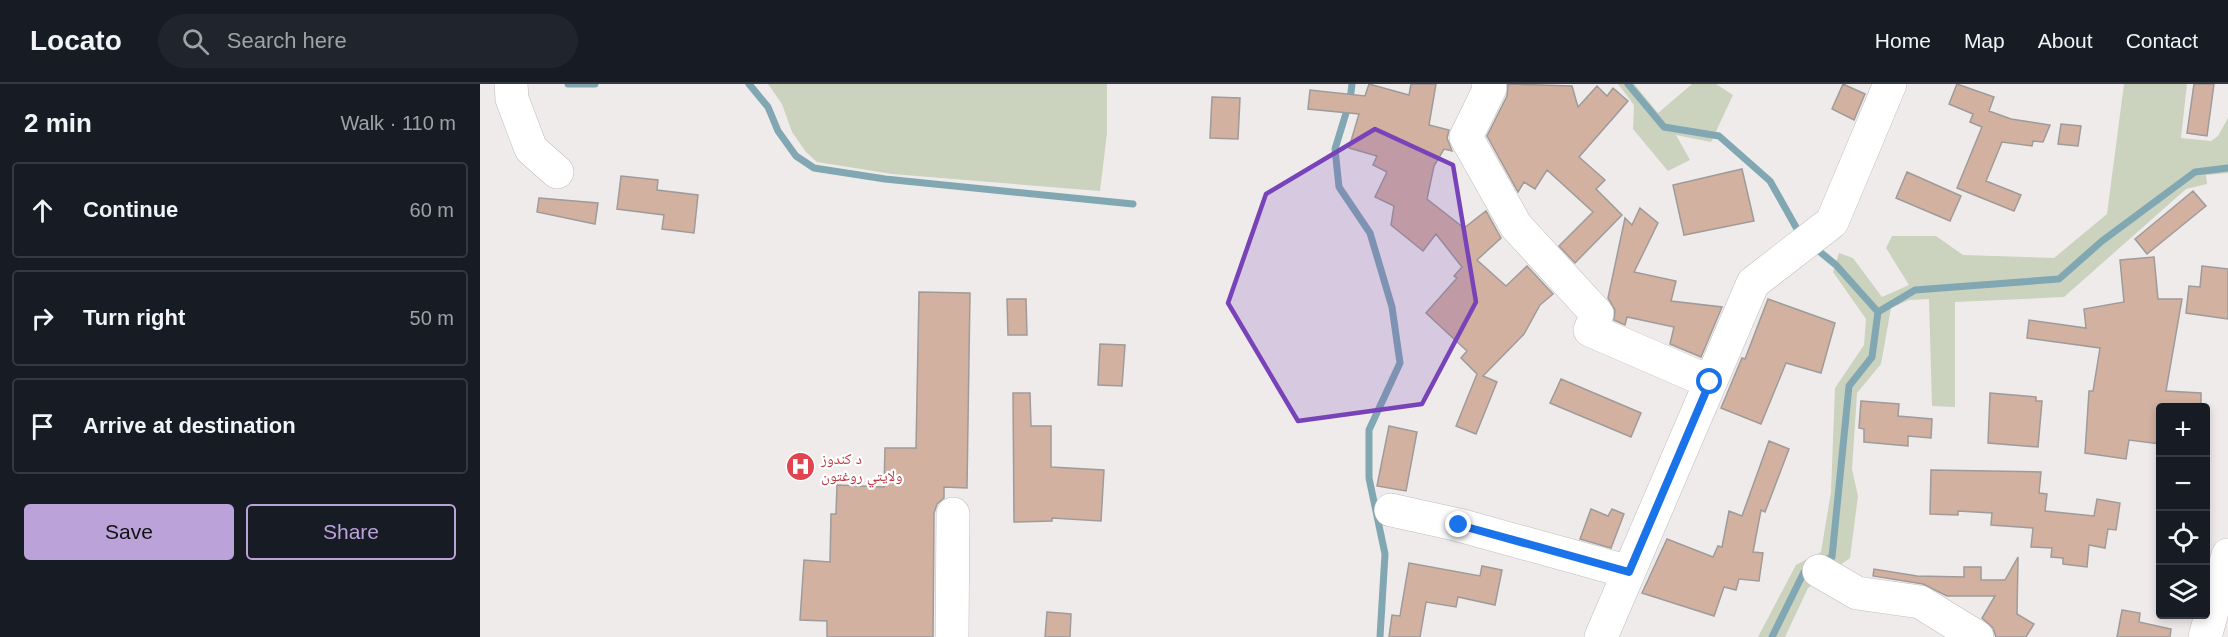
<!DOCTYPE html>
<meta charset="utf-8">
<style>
:root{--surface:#171b24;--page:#20242c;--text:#f1f3f6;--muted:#9ea1a6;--line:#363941;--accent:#bba3da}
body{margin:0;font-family:Helvetica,"Noto Naskh Arabic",sans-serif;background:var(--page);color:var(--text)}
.controls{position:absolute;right:18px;bottom:18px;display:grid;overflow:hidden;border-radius:6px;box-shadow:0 3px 9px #0003}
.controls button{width:54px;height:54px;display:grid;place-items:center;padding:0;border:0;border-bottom:2px solid var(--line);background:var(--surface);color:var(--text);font:30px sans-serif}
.stop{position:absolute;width:18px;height:18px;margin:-14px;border:4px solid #1a73e8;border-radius:50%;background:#fff}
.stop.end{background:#1a73e8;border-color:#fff;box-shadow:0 2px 6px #0008}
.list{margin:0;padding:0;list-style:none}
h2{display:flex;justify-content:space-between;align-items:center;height:78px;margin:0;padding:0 24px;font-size:26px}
h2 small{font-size:20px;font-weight:400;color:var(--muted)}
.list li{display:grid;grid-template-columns:39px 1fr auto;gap:18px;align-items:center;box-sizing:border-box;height:96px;margin:0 12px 12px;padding:0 12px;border:2px solid var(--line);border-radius:6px}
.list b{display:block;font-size:22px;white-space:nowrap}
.list em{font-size:20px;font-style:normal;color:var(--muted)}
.actions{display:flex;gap:12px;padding:18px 24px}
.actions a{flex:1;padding:14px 0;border:2px solid var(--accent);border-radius:6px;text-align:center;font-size:21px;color:var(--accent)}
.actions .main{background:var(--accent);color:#111}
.icon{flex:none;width:33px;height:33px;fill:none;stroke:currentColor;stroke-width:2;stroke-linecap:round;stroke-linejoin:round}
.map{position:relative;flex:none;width:1748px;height:553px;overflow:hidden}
header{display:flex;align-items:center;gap:36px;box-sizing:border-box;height:84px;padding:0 30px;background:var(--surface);border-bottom:2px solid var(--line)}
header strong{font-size:28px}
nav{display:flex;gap:33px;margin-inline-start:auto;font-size:21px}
.search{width:420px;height:54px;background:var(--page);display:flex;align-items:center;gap:15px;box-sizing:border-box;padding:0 21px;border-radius:33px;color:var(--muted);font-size:22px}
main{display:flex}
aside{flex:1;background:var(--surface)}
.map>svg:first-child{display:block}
.green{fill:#cbd2be}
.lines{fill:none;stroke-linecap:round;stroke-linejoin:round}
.stream{stroke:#80a7b2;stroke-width:7}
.building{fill:#d2b1a1;stroke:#9e9b9a;stroke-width:1.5}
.minor-casing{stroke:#c0bdbc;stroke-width:34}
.minor{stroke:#fff;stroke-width:33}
.route{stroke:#1a73e8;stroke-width:8}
.marked{fill:#7842b8;fill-opacity:0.2;stroke:#7842b8;stroke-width:4.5;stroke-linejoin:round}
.labels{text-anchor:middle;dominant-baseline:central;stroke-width:4.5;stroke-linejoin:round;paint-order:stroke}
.health-label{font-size:15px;fill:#be3a42;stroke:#fff;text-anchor:start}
</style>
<header>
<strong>Locato</strong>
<div class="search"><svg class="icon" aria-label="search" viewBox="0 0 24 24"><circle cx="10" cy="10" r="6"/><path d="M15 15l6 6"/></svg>Search here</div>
<nav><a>Home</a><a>Map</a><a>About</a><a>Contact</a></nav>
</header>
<main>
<aside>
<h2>2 min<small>Walk · 110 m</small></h2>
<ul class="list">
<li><svg class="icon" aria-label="ahead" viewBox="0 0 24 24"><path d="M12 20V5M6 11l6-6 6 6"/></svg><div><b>Continue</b></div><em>60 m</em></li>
<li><svg class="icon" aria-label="right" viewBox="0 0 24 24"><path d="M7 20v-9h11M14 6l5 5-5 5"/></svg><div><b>Turn right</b></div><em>50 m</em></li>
<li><svg class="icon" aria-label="arrive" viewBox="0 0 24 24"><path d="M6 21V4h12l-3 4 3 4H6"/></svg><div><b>Arrive at destination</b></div></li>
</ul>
<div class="actions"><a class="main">Save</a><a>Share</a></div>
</aside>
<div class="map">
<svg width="1748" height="553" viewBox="0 0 1748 553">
<rect width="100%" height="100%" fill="#efebea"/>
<!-- green -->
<path class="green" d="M288,0H627V49L620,107L412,90L337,78L326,68L312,48L302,20Z
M1138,0H1154L1178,29L1212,0H1236L1253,11L1231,58L1196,51L1210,76L1188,87L1153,45L1154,21Z
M1644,0H1707L1701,54L1731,57L1738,52L1748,34V89L1726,91L1727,100L1706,105L1584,213L1475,218V323L1452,322L1449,215L1429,216L1411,224L1401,280L1377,309L1372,385L1378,412L1370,474L1328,504L1305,553H1278L1316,481L1341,468L1351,408L1355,304L1384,261L1386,235L1353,188L1359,169L1373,174L1402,213L1429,201L1406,164L1412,152H1456L1483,171L1574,174L1627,130Z"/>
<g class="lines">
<!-- stream -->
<path class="stream" d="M88,0H115
M269,0L288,23L298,47L316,72L334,84L405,95L653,120
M872,0L870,16L855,65L859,103L890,149L912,223L920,279L889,346V394L905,470L900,553
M1148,0L1184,43L1239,52L1290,97L1321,152
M1334,163L1356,181L1398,228
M1344,477L1352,473L1369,302L1392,273L1398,228L1435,206L1579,195L1622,157L1715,88L1748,84
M1292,553L1324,488L1329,486"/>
</g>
<!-- building -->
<path class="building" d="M889,0L929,11L931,0H956L949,41L969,46L967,54L972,67L964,65L954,82L947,115L984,144L1006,127L1021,154L997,176L1026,202L1047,182L1073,210L1060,221L1044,250L1003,292L1017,298L996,350L976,342L997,290L981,274L987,267L946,229L977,194L974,192L982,183L956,150L943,167L911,141L914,122L895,113L907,88L893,81L897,72L869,64L879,30L828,25L830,6L885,12Z
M1028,0L1092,2L1098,23L1117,2L1127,12L1133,4L1148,17L1099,73L1125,96L1116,105L1142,131L1095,179L1079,162L1113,128L1067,86L1055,105L1044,98L1038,108L1007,52L1027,12Z
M1363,0L1385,10L1374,36L1352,25Z
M1477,0L1514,13L1509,27L1531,35L1570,41L1563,58L1553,57L1552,62L1522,58L1506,97L1541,111L1534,127L1477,104L1502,43L1490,38L1493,30L1469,20Z
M1714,0H1734L1727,52L1707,49Z
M732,13L760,14L758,55L730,54Z
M1581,40L1601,42L1598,62L1578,60Z
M1262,85L1274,137L1204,151L1193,101Z
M1427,88L1481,112L1470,137L1416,114Z
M141,92L178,96L177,106L218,111L214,149L182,145L184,131L137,125Z
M1713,107L1726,122L1667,170L1655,155Z
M59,114L118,119L115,140L57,128Z
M1160,124L1178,139L1154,188L1196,197L1191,217L1242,223L1221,273L1190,260L1194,243L1147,233L1145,241L1134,236L1135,226L1128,214L1145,134L1152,141Z
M1674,173L1678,215H1702L1686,307L1721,309V324H1680V360L1649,356L1646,375L1605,369L1609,307H1613L1620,264L1547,254L1549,236L1606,244L1604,225L1644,218L1640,176Z
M1722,182L1748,185V235L1706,229L1709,202L1720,203Z
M439,208L490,209L487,404L464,403V414L457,420L454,429L453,553H347V537L320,536L324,476L350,478L351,430H356L357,401L404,403L405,364H436Z
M527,215H546L547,251H528Z
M1288,215L1355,239L1341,289L1306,279L1281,340L1241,324L1262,274L1265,275Z
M620,260L645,261L642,302L618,301Z
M1081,295L1161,329L1151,353L1070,319Z
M533,309H550L551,342H571V383L624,386L621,437L572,434V437L534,438Z
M1510,309L1556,313V317H1562L1558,363L1508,359Z
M1381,317L1419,320L1418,332L1452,335L1451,354L1428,352V362L1384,358V345L1379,344Z
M909,342L937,348L926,407L897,402Z
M1289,357L1309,365L1285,428L1281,426L1273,468L1283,469L1279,497L1259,495L1256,506L1244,503L1234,532L1162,509L1187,455L1233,473L1238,462L1242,463L1249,427L1262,432Z
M1451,386L1561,388L1559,409L1567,410L1565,427L1614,432L1617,415L1640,419L1636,446L1628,445L1625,464L1609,461L1607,483L1583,480V474L1571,473L1572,464L1551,463L1553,444L1511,441L1512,429L1478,427V431L1450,430Z
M1111,425L1128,432L1132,425L1144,430L1131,464L1100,455Z
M1538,473L1537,530L1554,540L1546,553H1516L1513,544L1502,534L1515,512H1467L1443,500L1393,492L1394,485L1437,492L1484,493V483H1501V496H1525Z
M929,479L1000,492L1002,482L1022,486L1015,521L978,513L976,523L946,518L940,553H909L912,531L920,532Z
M1642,526L1660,529L1659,538L1691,545L1690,553H1637Z
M567,528L591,530L590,553H565Z"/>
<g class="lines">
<defs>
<path id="minor" d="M31,0L32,15L51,65L77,88
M1008,0L1010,4L986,53L1036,142L1117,230L1110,246L1230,298
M911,426L979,441L1149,488
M1339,487L1377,509L1440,518L1497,553
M472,553L473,430
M1121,553L1273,199L1352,138L1410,0
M1725,553L1748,471"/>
</defs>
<!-- minor casing -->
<use href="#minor" class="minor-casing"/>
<!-- minor -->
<use href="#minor" class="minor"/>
</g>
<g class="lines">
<!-- route -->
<path class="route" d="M979,441L1149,488L1230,298"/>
</g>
<!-- marked area -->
<path class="marked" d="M895,45L973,81L996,218L942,320L818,337L748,219L786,110Z"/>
<!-- icons -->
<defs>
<symbol id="hospital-disc" viewBox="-11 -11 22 22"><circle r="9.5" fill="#e0444e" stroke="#fff"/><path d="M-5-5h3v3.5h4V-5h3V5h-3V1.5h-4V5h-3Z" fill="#fff"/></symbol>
</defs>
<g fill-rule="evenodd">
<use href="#hospital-disc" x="304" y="366" width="33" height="33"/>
</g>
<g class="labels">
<!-- health labels -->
<g class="health-label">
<text x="341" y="374">د کندوز<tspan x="341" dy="17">ولایتي روغتون</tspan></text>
</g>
</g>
</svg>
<div class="controls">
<button>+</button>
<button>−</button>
<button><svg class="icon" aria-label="locate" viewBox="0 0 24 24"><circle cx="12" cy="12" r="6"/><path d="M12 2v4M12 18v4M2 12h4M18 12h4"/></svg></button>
<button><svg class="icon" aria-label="layers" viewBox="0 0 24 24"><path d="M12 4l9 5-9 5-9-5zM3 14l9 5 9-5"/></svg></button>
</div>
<div class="stop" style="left:1230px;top:298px"></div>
<div class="stop end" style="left:979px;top:441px"></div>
</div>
</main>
